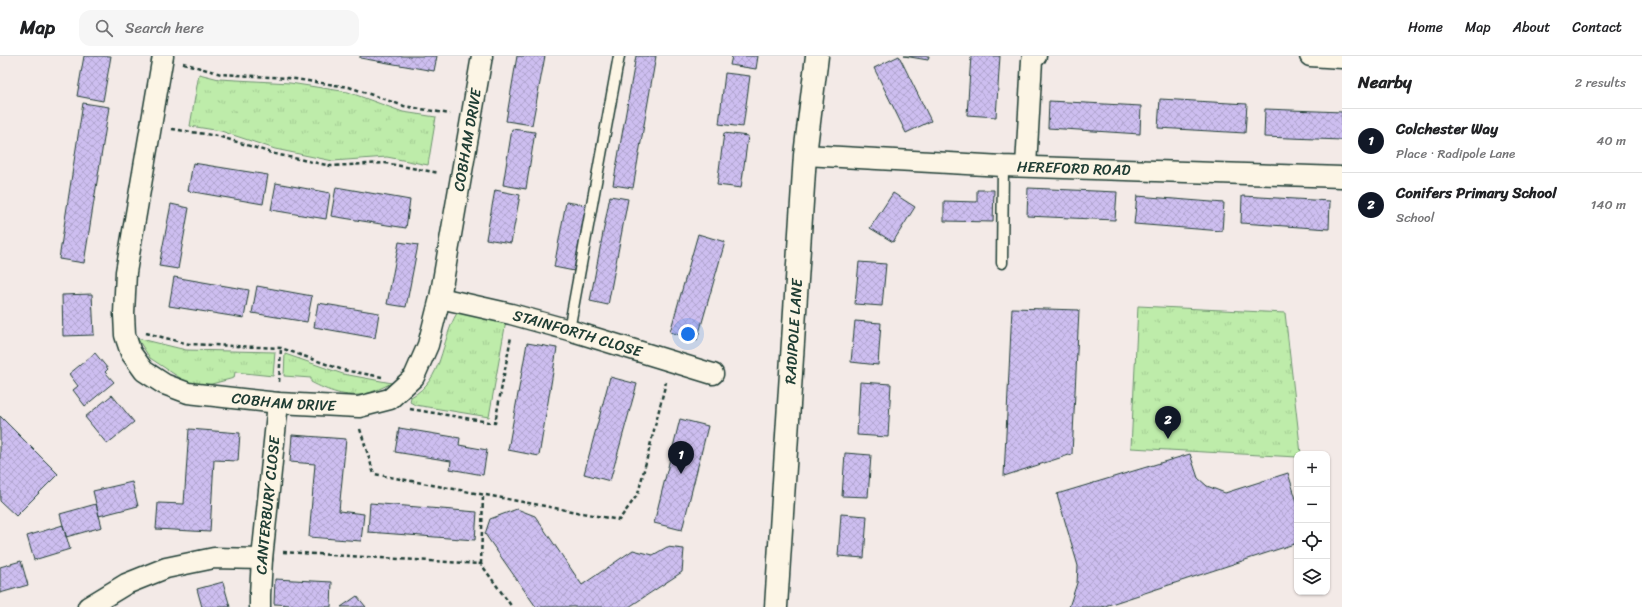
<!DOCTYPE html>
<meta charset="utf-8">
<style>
:root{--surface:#fff;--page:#f6f6f6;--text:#202124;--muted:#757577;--line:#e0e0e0;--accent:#111827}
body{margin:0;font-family:Sriracha,sans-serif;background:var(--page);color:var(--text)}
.controls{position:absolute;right:12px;bottom:12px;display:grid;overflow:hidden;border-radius:8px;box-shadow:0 1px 3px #0004}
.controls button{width:36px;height:36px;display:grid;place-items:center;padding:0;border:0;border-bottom:1px solid var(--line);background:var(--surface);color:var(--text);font:20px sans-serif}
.you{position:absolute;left:688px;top:278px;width:14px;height:14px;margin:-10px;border:3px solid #fff;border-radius:50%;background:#1a73e8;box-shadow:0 0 0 6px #1a73e833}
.badge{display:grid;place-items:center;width:26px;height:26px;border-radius:50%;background:var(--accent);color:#fff;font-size:13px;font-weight:700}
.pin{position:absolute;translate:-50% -33px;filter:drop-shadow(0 1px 2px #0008)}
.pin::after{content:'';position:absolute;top:21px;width:14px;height:12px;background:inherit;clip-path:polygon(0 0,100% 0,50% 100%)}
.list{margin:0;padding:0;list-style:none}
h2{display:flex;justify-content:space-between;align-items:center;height:52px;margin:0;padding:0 16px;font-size:17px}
h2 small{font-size:13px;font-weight:400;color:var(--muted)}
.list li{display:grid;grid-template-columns:26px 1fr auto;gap:12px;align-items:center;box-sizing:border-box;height:64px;padding:0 16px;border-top:1px solid var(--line)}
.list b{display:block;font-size:15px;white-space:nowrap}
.list p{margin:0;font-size:13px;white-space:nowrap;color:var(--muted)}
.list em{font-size:13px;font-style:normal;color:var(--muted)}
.icon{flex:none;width:22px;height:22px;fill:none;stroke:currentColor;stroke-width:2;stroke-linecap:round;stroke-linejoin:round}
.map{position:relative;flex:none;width:1342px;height:551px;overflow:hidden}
header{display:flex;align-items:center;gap:24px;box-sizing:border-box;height:56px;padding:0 20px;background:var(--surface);border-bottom:1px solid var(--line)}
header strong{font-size:19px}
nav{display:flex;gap:22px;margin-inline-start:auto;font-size:14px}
.search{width:280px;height:36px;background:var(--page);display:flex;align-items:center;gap:10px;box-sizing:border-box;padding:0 14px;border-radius:12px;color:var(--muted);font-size:15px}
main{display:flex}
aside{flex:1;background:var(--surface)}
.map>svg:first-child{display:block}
.grass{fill:url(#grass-tufts);stroke:#6e946f}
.building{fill:url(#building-cross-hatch);stroke:#1f3d34}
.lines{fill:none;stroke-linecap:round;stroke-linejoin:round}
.lane-casing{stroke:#1f3d34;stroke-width:13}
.street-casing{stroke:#1f3d34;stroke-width:23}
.secondary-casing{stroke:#1f3d34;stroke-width:25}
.path{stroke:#1f3d34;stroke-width:2.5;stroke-dasharray:4 3;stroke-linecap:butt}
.lane{stroke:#fcf5e5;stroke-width:10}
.street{stroke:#fcf5e5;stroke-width:20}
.secondary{stroke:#fcf5e5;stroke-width:22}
.labels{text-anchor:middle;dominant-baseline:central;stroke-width:3;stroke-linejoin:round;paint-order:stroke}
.street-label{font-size:15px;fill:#1f3d34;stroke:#fcf5e5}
</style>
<header>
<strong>Map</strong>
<div class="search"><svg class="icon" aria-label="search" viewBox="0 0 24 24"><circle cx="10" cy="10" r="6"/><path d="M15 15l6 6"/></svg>Search here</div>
<nav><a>Home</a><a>Map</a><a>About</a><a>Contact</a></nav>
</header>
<main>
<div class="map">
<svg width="1342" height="551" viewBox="0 0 1342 551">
<defs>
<pattern id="grass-tufts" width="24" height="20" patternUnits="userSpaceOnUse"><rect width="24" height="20" fill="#beecaa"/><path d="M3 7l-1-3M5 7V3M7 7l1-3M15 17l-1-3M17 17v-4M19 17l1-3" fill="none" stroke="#a3cb93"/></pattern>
<pattern id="building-cross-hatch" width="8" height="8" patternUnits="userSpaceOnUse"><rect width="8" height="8" fill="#cdbef0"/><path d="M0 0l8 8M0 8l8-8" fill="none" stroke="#b0a4ce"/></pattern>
</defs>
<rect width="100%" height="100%" fill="#f3eae7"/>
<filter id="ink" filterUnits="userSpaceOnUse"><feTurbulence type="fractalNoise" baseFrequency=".025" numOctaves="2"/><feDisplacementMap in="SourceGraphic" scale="8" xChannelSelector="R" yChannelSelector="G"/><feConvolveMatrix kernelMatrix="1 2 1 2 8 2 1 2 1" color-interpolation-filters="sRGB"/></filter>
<g filter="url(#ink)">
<!-- grass -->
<path class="grass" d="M199,18L219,23L290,27L348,36L403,56L436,61L428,109L387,101L333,105L275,93L221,75L190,70Z
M1138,250L1285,257L1301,398H1297V401L1131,392Z
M466,255L506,265L489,361L415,349L410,346L411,341C444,323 440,286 457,257Z
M137,282L186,294L275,296L273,320L235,316L234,322L204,330L186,326L150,302Z
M285,298L343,318L392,327C383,331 374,336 365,338C346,342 328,335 311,326V322L284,320Z"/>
<!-- building -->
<path class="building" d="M84,0H111L103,45L77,40Z
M360,0H437L434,15L360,2Z
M517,0H545L532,69L506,65Z
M636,0H656L633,132L613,129Z
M732,0H758L756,13L730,9Z
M899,0L931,65L906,77L874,12Z
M904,0H929L928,4Z
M971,0H1000L996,61L967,59Z
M725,17L750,20L743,71L719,68Z
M1160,43L1247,48L1245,77L1158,72Z
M1049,45L1141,50L1140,78L1048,72Z
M83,47L109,51L84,207L59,203Z
M1265,53L1342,56V84L1264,81Z
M512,73L535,76L526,133L503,129Z
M724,77L748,80L741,132L717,129Z
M193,107L268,119L263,148L188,135Z
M276,127L330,137L326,163L271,154Z
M336,131L410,144L406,172L331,160Z
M1028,132L1117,136L1115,164L1027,160Z
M495,134L520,139L511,187L486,183Z
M977,134H994L993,166L944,165V145L977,146Z
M893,137L915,151L893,186L870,172Z
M610,140L628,143L608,249L590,245Z
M1137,140L1224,147L1222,175L1134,168Z
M1242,140L1330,145L1329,173L1241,167Z
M566,146L586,149L574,215L554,211Z
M171,148L189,152L178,213L159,210Z
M698,178L725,186L697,284L670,276Z
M399,186L418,189L406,251L387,248Z
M859,206L886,208L882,250L855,248Z
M174,221L249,234L244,262L169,250Z
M257,230L312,240L307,266L252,257Z
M92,238L94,279L63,280L62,239Z
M318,247L379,257L375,282L314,271Z
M1012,252L1079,254L1072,398L1004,420Z
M855,265L881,267L878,309L851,306Z
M527,287L557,292L539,400L508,394Z
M95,297L108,313L105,316L114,326L85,350L73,334L78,330L69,318Z
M610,321L637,328L610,425L584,418Z
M860,326L891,328L888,381L857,379Z
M112,339L134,366L107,388L85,361Z
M0,360L58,418L16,460L0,445Z
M680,363L708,370L682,474L654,467Z
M399,372L460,382L459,389L487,394L483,419L450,413L451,405L395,396Z
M189,373L240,377L238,405L214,404L210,476L156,473L158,447L184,448Z
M292,379L346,383L339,455L364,458L361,485L309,481L315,408L290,406Z
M845,397L871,399L868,441L842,440Z
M1190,398L1198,422L1207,430L1225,437L1288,417L1297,446V487L1102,551H1069L1077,527L1078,510L1057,438Z
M132,426L138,450L99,460L93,435Z
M370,447L477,456L475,484L368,476Z
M96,448L102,471L66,481L60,458Z
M517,453L535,460L582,529L633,494L653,499L667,491L684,493L682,516L629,551H536L485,478L490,463Z
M841,458L867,460L864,502L838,500Z
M63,469L70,493L34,504L27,480Z
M21,505L28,529L0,537V511Z
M275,523L332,526L331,551L274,548Z
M223,526L230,551H202L197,533Z
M357,540L366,551H341Z"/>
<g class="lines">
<defs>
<path id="lane" d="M1002,207L1003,110
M569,274L619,0"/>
<g id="street">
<path id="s1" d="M163,0L126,216L124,258L125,279L131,297L144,315L164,328L188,337L278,347L359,351L390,343L414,321L428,289L440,242L482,0"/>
<path d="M1310,0L1342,2"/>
<path id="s2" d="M805,99L1003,110L1342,121"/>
<path d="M1026,110L1032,4L1036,0"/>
<path id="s3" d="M440,242L511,258L569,274L713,318"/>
<path d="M88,551L126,528L166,512L214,502L262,503"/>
<path id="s4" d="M260,551V539L262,503L278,347"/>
</g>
<g id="secondary">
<path id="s5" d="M776,551L805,99L817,0"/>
</g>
</defs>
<!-- lane casing -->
<use href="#lane" class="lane-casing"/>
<!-- street casing -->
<use href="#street" class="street-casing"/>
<!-- secondary casing -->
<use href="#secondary" class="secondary-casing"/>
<!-- path -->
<path class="path" d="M183,7L221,18L288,22L349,31L404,50L450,58
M172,73L218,80L275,98L331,110L385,107L439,117
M146,277L189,288L281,292L343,314L382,321
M279,326L281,292
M410,353L495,367L511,281
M360,373L374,418L619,464L638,438L666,326
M283,496L481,508L512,551
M481,508L483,439"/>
<!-- lane -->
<use href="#lane" class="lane"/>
<!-- street -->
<use href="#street" class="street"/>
<!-- secondary -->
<use href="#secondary" class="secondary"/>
</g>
</g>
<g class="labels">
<!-- street labels -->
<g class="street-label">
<text stroke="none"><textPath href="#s1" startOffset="853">COBHAM DRIVE</textPath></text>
<text stroke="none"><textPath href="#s2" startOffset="269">HEREFORD ROAD</textPath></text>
<text stroke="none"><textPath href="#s5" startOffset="276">RADIPOLE LANE</textPath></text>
<text stroke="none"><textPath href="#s3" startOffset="142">STAINFORTH CLOSE</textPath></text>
<text stroke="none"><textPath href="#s1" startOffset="469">COBHAM DRIVE</textPath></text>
<text stroke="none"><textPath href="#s4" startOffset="102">CANTERBURY CLOSE</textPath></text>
</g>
</g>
</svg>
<div class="controls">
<button>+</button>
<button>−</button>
<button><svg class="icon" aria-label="locate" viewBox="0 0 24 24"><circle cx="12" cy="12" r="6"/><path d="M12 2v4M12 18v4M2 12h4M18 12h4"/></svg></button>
<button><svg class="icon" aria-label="layers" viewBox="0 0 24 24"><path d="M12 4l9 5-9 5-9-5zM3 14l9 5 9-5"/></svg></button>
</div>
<div class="you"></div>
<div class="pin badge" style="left:681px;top:418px">1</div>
<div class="pin badge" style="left:1168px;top:383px">2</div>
</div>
<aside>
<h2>Nearby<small>2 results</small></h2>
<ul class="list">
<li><span class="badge">1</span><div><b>Colchester Way</b><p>Place · Radipole Lane</p></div><em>40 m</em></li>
<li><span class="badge">2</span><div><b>Conifers Primary School</b><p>School</p></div><em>140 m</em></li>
</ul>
</aside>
</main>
